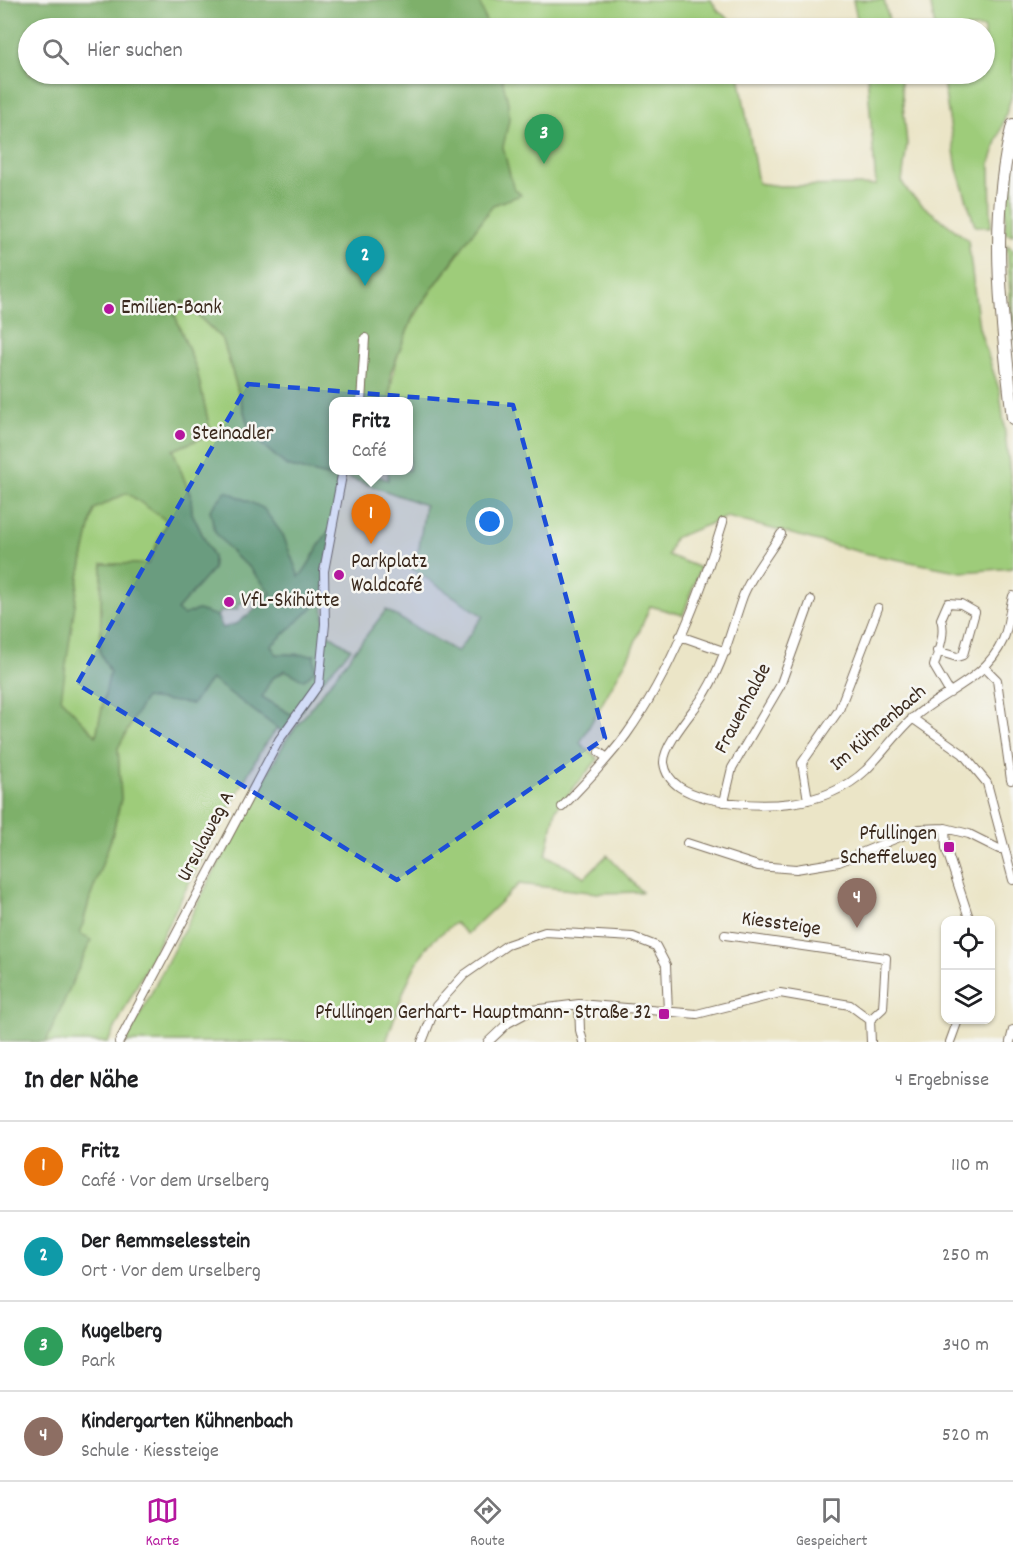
<!DOCTYPE html>
<html lang="de">
<meta charset="utf-8">
<style>
:root{--surface:#fff;--page:#f2f2f2;--text:#202124;--muted:#757577;--line:#e0e0e0;--accent:#b5179e}
body{margin:0;font-family:Dekko,sans-serif;background:var(--page);color:var(--text)}
.controls{position:absolute;right:18px;bottom:18px;display:grid;overflow:hidden;border-radius:12px;box-shadow:0 2px 4px #0004}
.controls button{width:54px;height:54px;display:grid;place-items:center;padding:0;border:0;border-bottom:2px solid var(--line);background:var(--surface);color:var(--text);font:30px sans-serif}
.you{position:absolute;left:490px;top:522px;width:21px;height:21px;margin:-15px;border:4px solid #fff;border-radius:50%;background:#1a73e8;box-shadow:0 0 0 9px #1a73e833}
.badge{display:grid;place-items:center;width:39px;height:39px;border-radius:50%;background:var(--accent);color:#fff;font-size:20px;font-weight:700}
.pin{position:absolute;translate:-50% -50px;filter:drop-shadow(0 2px 3px #0008)}
.pin::after{content:'';position:absolute;top:32px;width:21px;height:18px;background:inherit;clip-path:polygon(0 0,100% 0,50% 100%)}
.popup{position:absolute;left:329px;top:397px;width:84px;height:78px;box-sizing:border-box;display:grid;place-content:center;border-radius:12px;background:var(--surface);filter:drop-shadow(0 2px 4px #0005);font-size:20px;white-space:nowrap;color:var(--muted)}
.popup b{font-size:22px;color:var(--text)}
.popup::after{content:'';position:absolute;left:50%;top:100%;margin-left:-12px;border:12px solid transparent;border-top-color:var(--surface)}
.list{margin:0;padding:0;list-style:none}
h2{display:flex;justify-content:space-between;align-items:center;height:78px;margin:0;padding:0 24px;font-size:26px}
h2 small{font-size:20px;font-weight:400;color:var(--muted)}
.list li{display:grid;grid-template-columns:39px 1fr auto;gap:18px;align-items:center;box-sizing:border-box;height:90px;padding:0 24px;border-top:2px solid var(--line)}
.list b{display:block;font-size:22px;white-space:nowrap}
.list p{margin:0;font-size:20px;white-space:nowrap;color:var(--muted)}
.list em{font-size:20px;font-style:normal;color:var(--muted)}
.icon{flex:none;width:33px;height:33px;fill:none;stroke:currentColor;stroke-width:2;stroke-linecap:round;stroke-linejoin:round}
.map{position:relative;flex:none;width:1013px;height:1042px;overflow:hidden}
.search{position:absolute;background:var(--surface);box-shadow:0 2px 4px #0004;left:18px;right:18px;top:18px;height:66px;display:flex;align-items:center;gap:15px;box-sizing:border-box;padding:0 21px;border-radius:33px;color:var(--muted);font-size:22px}
.sheet{height:438px;background:var(--surface)}
nav{display:flex;justify-content:space-around;align-items:center;box-sizing:border-box;height:84px;border-top:2px solid var(--line);background:var(--surface);font-size:16px;color:var(--muted)}
nav a{display:grid;justify-items:center;gap:3px}
nav .on{color:var(--accent)}
.map>svg:first-child{display:block}
.green{fill:#9ecc7a;stroke:#6c7b4c;stroke-width:1.5}
.forest{fill:#7eb06a;stroke:#5c6d44;stroke-width:1.5;fill-rule:evenodd}
.lines{fill:none;stroke-linecap:round;stroke-linejoin:round}
.minor-casing{stroke:#796b59;stroke-width:10}
.primary-casing{stroke:#796b59;stroke-width:14}
.minor{stroke:#fff;stroke-width:8}
.primary{stroke:#fff;stroke-width:12}
.marked{fill:#1d4ed8;fill-opacity:0.2;stroke:#1d4ed8;stroke-width:4.5;stroke-dasharray:12 8;stroke-linejoin:round}
.poi-dot{fill:#b5179e;stroke:#f6f6f2;stroke-width:2}
.labels{text-anchor:middle;dominant-baseline:central;stroke-width:5;stroke-linejoin:round;paint-order:stroke}
.poi-label{font-size:21px;fill:#3b2a1e;stroke:#f6f6f2;text-anchor:start}
.street-label{font-size:21px;fill:#3b2a1e;stroke:#f6f6f2}
</style>
<div class="map">
<svg width="1013" height="1042" viewBox="0 0 1013 1042">
<rect width="100%" height="100%" fill="#f6f6f2"/>
<filter id="ink" filterUnits="userSpaceOnUse"><feTurbulence type="fractalNoise" baseFrequency=".0167" numOctaves="2"/><feDisplacementMap in="SourceGraphic" scale="12" xChannelSelector="R" yChannelSelector="G"/><feConvolveMatrix kernelMatrix="1 2 1 2 8 2 1 2 1" color-interpolation-filters="sRGB"/></filter>
<filter id="wash" filterUnits="userSpaceOnUse"><feTurbulence type="fractalNoise" baseFrequency=".008" numOctaves="4" result="noise"/><feDisplacementMap in="SourceGraphic" scale="24" xChannelSelector="R" yChannelSelector="G"/><feGaussianBlur stdDeviation="1.35" result="paint"/><feColorMatrix in="noise" values="0 0 0 0 0 0 0 0 0 0 0 0 0 0 0 0 0 1.4 0 .05"/><feComposite in="paint" operator="in"/></filter>
<g filter="url(#wash)">
<rect width="100%" height="100%" fill="#ebe5c7"/>
<!-- green -->
<path class="green" d="M415,0H711L718,11L729,19L731,28H421Z
M853,0H884L891,28H859Z
M930,0H1013V92L990,163L991,227L975,226L957,169L942,74H984V28H935Z
M430,74H739L758,183L780,186L876,185L867,74H900L907,144L902,182L909,193L926,208L968,240L979,328L1000,392L1013,498V568L962,572L864,553L727,517L674,538L668,555L700,568L683,615L650,606L631,652L580,743L598,759L556,809L546,855L585,877L607,855L642,892L598,893L519,884L467,934L455,923C446,930 434,938 427,947C406,976 398,1009 386,1042H126L207,885L286,740L386,610L457,652L483,616L411,568L419,548L425,505L341,475C360,467 369,473 388,480V471L409,470V402L390,401C393,338 423,301 460,252Z
M1013,152V235L1005,233L1007,176Z
M1007,245L1013,249V342Z
M182,300L223,340L251,435L287,466L339,479L332,528C317,542 313,562 299,578L283,535L235,556L249,567L272,593L255,602L253,598L238,604V609L222,611L217,616L198,610L183,615L177,610L213,569V557L192,513L191,497L173,450L211,434L197,371L174,313Z
M127,493L167,521L148,564H102L100,652L110,672L96,736L60,699L79,577L94,508Z
M323,598L325,632L351,649L319,684L297,718L262,697L271,679L314,655L276,654L271,646Z
M211,678L277,728L260,752L194,873L108,1042H46L90,940L80,934L89,901L112,836L121,799L118,748L145,697L192,704Z"/>
<!-- forest -->
<path class="forest" d="M0,0H479L488,28H28V74H501L508,102L509,120L503,147L513,187L521,195L493,205L414,314L391,372L390,401L334,402V470L343,471L340,479L287,466L251,435L223,340L183,301L174,313L197,371L211,434L173,450L191,497L192,513L213,557V569L177,610L183,615L198,610L217,616L223,628L238,623L257,607L255,602L271,593L249,567L235,556L215,532L210,510L226,491L263,508L283,535L299,577C314,562 317,541 333,527L323,598L271,646L276,654L314,655L315,670L304,680L285,670L271,679L262,697L297,718L284,733L211,679L192,704L145,698L118,748L121,799L112,836L89,901L80,934L91,940L46,1042H0ZM127,493L167,521L148,564H102L100,652L110,672L96,736L61,699L79,577L94,509Z"/>
</g>
<g filter="url(#ink)">
<g class="lines">
<defs>
<path id="minor" d="M361,402L365,338
M781,534C769,554 751,575 743,596C730,632 723,668 700,701C690,715 663,746 664,763C667,785 688,793 706,798C758,810 825,809 866,770C882,754 895,735 912,719C942,691 985,681 1003,640C1009,627 1009,610 1013,596
M680,636L726,652
M937,651L957,657L963,655L975,612L961,604L948,603L941,619C946,634 938,651 934,666L950,693
M985,668L997,680L1011,780
M912,718L963,754L987,783L1013,880
M599,752L607,758
M808,800L802,763L839,710L878,608
M724,802L732,768L780,686L811,600
M562,807C584,784 607,761 626,735C671,672 700,596 723,522
M945,828L946,848L970,921
M687,843L758,866L796,869L839,862L919,829L945,828L969,834L999,849H1003
M725,935L886,958L883,1008L870,1020L871,1042
M579,1004L580,1030L583,1042
M119,1042L279,740L319,684L325,624L324,571L343,470
M422,1042L436,1006L464,975L507,945L545,932L633,937L656,946L666,965L668,1012
M488,1042L508,1023L532,1010L579,1004L697,1014L780,993L850,1005L870,1020
M950,1042L958,1020
M1010,1042L1013,1030"/>
<path id="primary" d="M1013,125C988,221 1002,321 1013,418"/>
</defs>
<!-- minor casing -->
<use href="#minor" class="minor-casing"/>
<!-- primary casing -->
<use href="#primary" class="primary-casing"/>
<!-- minor -->
<use href="#minor" class="minor"/>
<!-- primary -->
<use href="#primary" class="primary"/>
</g>
</g>
<!-- marked area -->
<path class="marked" d="M248,384L513,405L605,738L397,880L77,684Z"/>
<!-- markers -->
<g class="poi-dot">
<circle cx="109" cy="309" r="6"/>
<circle cx="180" cy="435" r="6"/>
<circle cx="339" cy="575" r="6"/>
<circle cx="229" cy="602" r="6"/>
<rect x="943" y="841" width="12" height="12" rx="3"/>
<rect x="658" y="1008" width="12" height="12" rx="3"/>
</g>
<g class="labels">
<!-- poi labels -->
<g class="poi-label">
<text x="121" y="309">Emilien-Bank</text>
<text x="192" y="435">Steinadler</text>
<text x="351" y="563">Parkplatz<tspan x="351" dy="24">Waldcafé</tspan></text>
<text x="241" y="602">VfL-Skihütte</text>
<text x="937" y="835" text-anchor="end">Pfullingen<tspan x="937" dy="24">Scheffelweg</tspan></text>
<text x="652" y="1014" text-anchor="end">Pfullingen Gerhart- Hauptmann- Straße 32</text>
</g>
<!-- street labels -->
<g class="street-label">
<text transform="translate(744 709) rotate(-62)">Frauenhalde</text>
<text transform="translate(879 729) rotate(-41)">Im Kühnenbach</text>
<text transform="translate(207 837) rotate(-62)">Ursulaweg A</text>
<text transform="translate(781 925) rotate(8)">Kiessteige</text>
</g>
</g>
</svg>
<div class="controls">
<button><svg class="icon" aria-label="locate" viewBox="0 0 24 24"><circle cx="12" cy="12" r="6"/><path d="M12 2v4M12 18v4M2 12h4M18 12h4"/></svg></button>
<button><svg class="icon" aria-label="layers" viewBox="0 0 24 24"><path d="M12 4l9 5-9 5-9-5zM3 14l9 5 9-5"/></svg></button>
</div>
<div class="you"></div>
<div class="pin badge" style="left:371px;top:544px;background:#e8710a">1</div>
<div class="popup"><b>Fritz</b>Café</div>
<div class="pin badge" style="left:365px;top:286px;background:#0f9aa8">2</div>
<div class="pin badge" style="left:544px;top:164px;background:#2e9e5b">3</div>
<div class="pin badge" style="left:857px;top:928px;background:#8d6e63">4</div>
<div class="search"><svg class="icon" aria-label="search" viewBox="0 0 24 24"><circle cx="10" cy="10" r="6"/><path d="M15 15l6 6"/></svg>Hier suchen</div>
</div>
<section class="sheet">
<h2>In der Nähe<small>4 Ergebnisse</small></h2>
<ul class="list">
<li><span class="badge" style="background:#e8710a">1</span><div><b>Fritz</b><p>Café · Vor dem Urselberg</p></div><em>110 m</em></li>
<li><span class="badge" style="background:#0f9aa8">2</span><div><b>Der Remmselesstein</b><p>Ort · Vor dem Urselberg</p></div><em>250 m</em></li>
<li><span class="badge" style="background:#2e9e5b">3</span><div><b>Kugelberg</b><p>Park</p></div><em>340 m</em></li>
<li><span class="badge" style="background:#8d6e63">4</span><div><b>Kindergarten Kühnenbach</b><p>Schule · Kiessteige</p></div><em>520 m</em></li>
</ul>
</section>
<nav>
<a class="on"><svg class="icon" aria-label="map" viewBox="0 0 24 24"><path d="M3 6l6-2 6 2 6-2v14l-6 2-6-2-6 2zM9 4v14M15 6v14"/></svg>Karte</a>
<a><svg class="icon" aria-label="directions" viewBox="0 0 24 24"><path d="M12 3l9 9-9 9-9-9zM9 14v-3h6M13 9l2 2-2 2"/></svg>Route</a>
<a><svg class="icon" aria-label="saved" viewBox="0 0 24 24"><path d="M7 4h10v16l-5-4-5 4z"/></svg>Gespeichert</a>
</nav>
